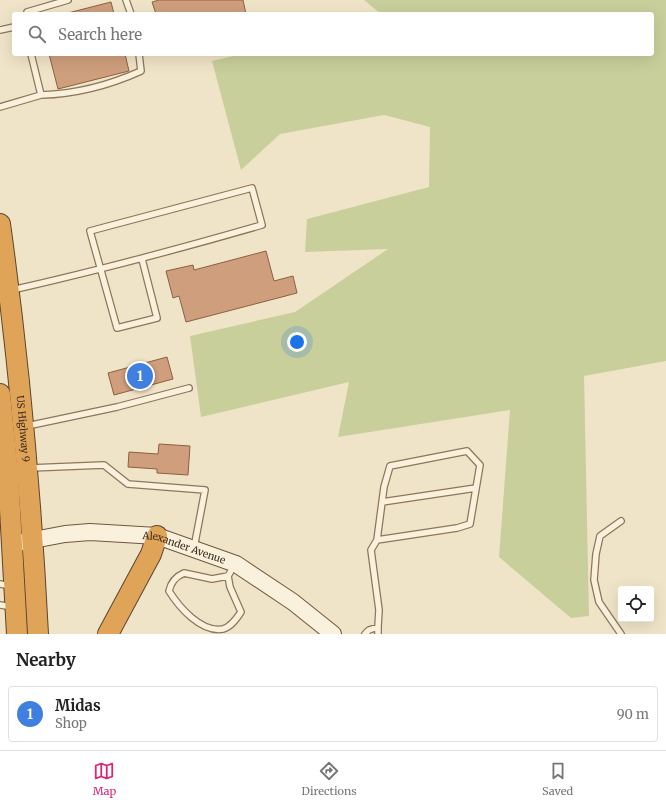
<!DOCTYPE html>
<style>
:root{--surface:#fff;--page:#f6f6f6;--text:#222;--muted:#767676;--line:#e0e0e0;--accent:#db2777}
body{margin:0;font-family:Merriweather,serif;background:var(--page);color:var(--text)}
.controls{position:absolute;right:12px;bottom:12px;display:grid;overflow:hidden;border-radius:4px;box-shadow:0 4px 16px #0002}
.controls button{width:36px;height:36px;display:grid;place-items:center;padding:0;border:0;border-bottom:1px solid var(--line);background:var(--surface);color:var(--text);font:20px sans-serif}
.you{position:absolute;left:297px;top:342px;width:14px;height:14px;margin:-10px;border:3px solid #fff;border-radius:50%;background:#1a73e8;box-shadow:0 0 0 6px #1a73e833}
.badge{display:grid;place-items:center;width:26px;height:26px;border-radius:50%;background:var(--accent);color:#fff;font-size:13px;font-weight:700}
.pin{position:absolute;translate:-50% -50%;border:2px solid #fff;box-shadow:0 1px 4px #0006}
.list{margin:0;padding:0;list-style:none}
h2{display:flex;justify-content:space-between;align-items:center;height:52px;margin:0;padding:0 16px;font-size:17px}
h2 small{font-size:13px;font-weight:400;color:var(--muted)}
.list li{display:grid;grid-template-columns:26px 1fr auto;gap:12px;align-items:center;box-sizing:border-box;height:56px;margin:0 8px 8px;padding:0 8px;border:1px solid var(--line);border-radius:4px}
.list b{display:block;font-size:15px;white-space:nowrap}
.list p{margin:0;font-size:13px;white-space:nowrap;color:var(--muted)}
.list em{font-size:13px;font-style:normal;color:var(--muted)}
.icon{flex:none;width:22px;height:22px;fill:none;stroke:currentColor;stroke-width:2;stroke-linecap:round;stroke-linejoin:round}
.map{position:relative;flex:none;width:666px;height:634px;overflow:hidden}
.search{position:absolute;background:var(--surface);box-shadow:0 4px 16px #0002;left:12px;right:12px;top:12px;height:44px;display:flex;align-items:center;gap:10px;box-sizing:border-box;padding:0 14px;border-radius:4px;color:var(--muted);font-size:15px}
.sheet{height:116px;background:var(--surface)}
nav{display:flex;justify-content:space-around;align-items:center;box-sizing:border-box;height:56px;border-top:1px solid var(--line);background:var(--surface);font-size:11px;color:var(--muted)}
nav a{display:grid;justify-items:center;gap:2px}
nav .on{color:var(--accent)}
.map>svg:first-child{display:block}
.green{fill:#c9cf9b}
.building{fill:#cf9f7d;stroke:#8d5f41}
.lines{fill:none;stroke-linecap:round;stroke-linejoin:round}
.lane-casing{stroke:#8d765c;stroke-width:8}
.secondary-casing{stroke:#6f573f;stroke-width:18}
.highway-casing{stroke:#5b4430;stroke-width:22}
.lane{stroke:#faf1dc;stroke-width:5.5}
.secondary{stroke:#faf1dc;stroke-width:16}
.highway{stroke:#e0a458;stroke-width:20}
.labels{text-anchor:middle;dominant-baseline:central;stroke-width:3;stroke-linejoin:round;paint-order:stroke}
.street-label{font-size:10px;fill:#3d2e20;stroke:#f7eed8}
</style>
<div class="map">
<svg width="666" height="634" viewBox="0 0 666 634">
<rect width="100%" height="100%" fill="#f0e4c8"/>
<!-- green -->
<path class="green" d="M364,0H666V361L584,376L589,616L571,618L499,557L510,410L338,437L349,382L201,417L190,336L295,312L388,249L305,252L307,219L429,187L430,127L384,115L280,134L241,170L212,61L242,54H652V14H381Z"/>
<!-- building -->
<path class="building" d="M159,0H243L246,14H156L152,2Z
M111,2L114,14H64Z
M49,54H125L129,71L58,89Z
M266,251L274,281L293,276L297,293L186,322L179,296L173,298L166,271L193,265L194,270Z
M167,357L173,379L114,395L108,373Z
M159,444L190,446L188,475L157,473V469L128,467L129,452L158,454Z"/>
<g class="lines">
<defs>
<path id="lane" d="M126,0L131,14
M27,14V12L68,0
M0,30L14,27
M41,95C75,94 110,85 141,71L139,54
M0,107L41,95L31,54
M12,290C96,271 179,249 262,225L252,188L90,231L117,328L157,318L142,259
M27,426L117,407L189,388
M30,468L104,465L128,484L205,490L194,548
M382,502L476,488
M621,521L600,536L596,554L594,580L599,602L621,634
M377,540L384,487L390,466L467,451L480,465L470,524L457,528L377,540L371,550L379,610L378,627
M228,576L212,579L184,573C175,577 171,582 169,591C179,607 201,633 223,629C231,627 237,618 241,612L230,587L228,576L235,564
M0,584L10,586
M0,605L13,607
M365,634L369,630L378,627V634"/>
<g id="secondary">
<path id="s1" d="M12,544L65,534L90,532L157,536L236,564L293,602L333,634"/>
</g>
<g id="highway">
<path id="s2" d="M0,224C19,360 31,496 38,634"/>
<path d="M0,394L8,474L17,634"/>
<path d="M108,634L151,554L157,536"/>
</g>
</defs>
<!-- lane casing -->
<use href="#lane" class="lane-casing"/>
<!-- secondary casing -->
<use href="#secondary" class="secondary-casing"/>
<!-- highway casing -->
<use href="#highway" class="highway-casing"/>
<!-- lane -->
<use href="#lane" class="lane"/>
<!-- secondary -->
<use href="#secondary" class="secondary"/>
<!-- highway -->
<use href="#highway" class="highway"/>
</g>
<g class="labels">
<!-- street labels -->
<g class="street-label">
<text stroke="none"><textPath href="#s2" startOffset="206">US Highway 9</textPath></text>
<text stroke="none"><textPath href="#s1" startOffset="175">Alexander Avenue</textPath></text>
</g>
</g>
</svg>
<div class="controls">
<button><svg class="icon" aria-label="locate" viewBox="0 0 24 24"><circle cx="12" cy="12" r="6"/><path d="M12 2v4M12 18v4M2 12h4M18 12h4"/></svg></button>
</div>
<div class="you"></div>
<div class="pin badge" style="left:140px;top:376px;background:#3f7fe0">1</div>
<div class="search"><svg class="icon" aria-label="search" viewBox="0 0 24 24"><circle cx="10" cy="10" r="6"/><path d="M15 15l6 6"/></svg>Search here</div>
</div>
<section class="sheet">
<h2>Nearby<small></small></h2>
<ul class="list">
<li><span class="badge" style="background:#3f7fe0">1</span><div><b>Midas</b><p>Shop</p></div><em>90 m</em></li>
</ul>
</section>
<nav>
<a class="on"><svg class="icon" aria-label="map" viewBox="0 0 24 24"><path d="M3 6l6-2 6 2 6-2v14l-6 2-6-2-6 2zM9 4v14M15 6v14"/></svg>Map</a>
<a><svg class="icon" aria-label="directions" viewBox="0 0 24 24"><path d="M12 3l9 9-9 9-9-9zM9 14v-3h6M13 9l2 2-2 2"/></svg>Directions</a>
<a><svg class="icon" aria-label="saved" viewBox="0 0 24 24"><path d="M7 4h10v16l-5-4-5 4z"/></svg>Saved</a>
</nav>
